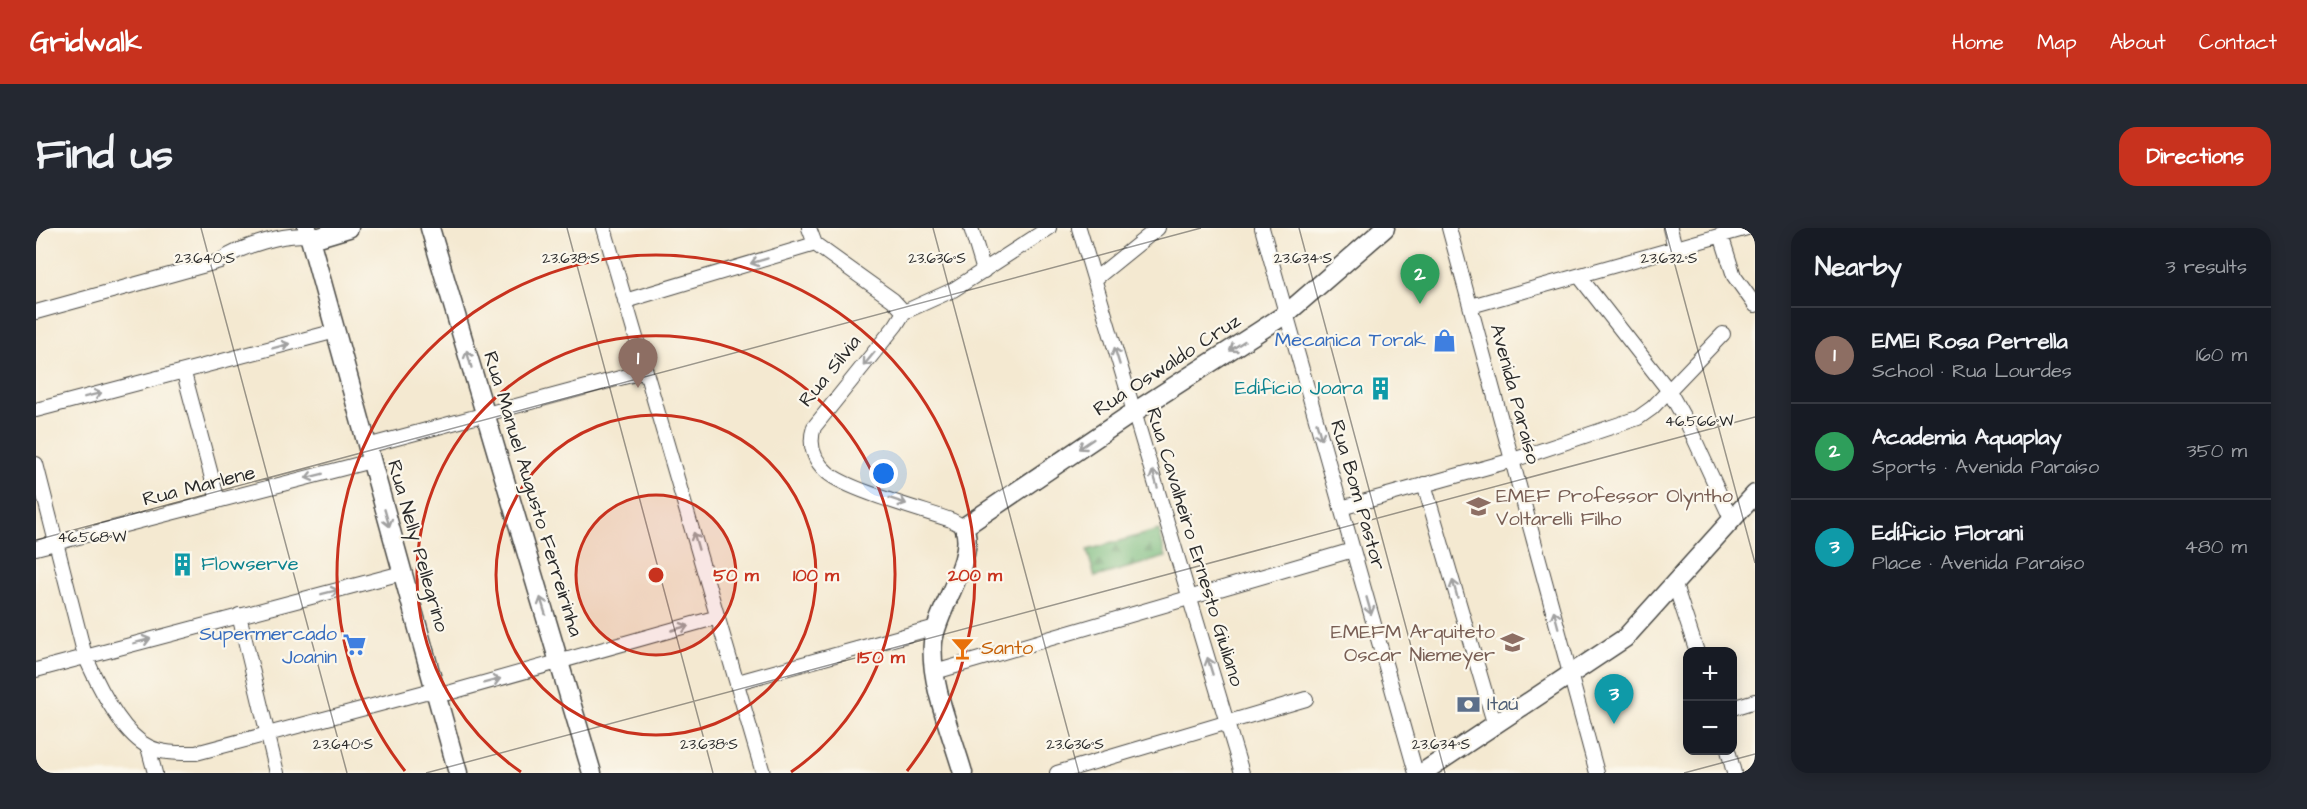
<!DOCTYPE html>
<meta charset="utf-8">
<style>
:root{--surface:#171b24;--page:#242831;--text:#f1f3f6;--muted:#9ea1a6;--line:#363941;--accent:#c8321e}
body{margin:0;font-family:"Architects Daughter",sans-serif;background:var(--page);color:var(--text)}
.controls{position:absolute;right:18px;bottom:18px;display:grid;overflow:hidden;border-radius:12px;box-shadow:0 3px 15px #0003}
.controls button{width:54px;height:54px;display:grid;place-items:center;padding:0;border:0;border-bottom:2px solid var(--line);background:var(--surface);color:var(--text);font:30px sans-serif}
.you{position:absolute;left:848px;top:246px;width:21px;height:21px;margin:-15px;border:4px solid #fff;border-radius:50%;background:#1a73e8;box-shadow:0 0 0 9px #1a73e833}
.badge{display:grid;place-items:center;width:39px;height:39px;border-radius:50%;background:var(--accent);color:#fff;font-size:20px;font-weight:700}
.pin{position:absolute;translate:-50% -50px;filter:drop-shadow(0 2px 3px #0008)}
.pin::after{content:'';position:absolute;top:32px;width:21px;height:18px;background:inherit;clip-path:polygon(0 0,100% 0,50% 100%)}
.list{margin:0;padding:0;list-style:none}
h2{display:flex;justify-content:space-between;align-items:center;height:78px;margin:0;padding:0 24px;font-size:26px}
h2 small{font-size:20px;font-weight:400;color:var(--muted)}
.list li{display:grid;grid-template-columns:39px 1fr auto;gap:18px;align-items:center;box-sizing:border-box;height:96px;padding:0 24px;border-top:2px solid var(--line)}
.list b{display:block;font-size:22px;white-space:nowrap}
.list p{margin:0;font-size:20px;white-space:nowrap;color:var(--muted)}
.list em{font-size:20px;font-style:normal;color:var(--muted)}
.map{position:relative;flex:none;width:1719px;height:545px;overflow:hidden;border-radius:18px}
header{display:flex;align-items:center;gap:36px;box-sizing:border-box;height:84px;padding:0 30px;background:var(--accent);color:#fff}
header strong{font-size:28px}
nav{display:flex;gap:33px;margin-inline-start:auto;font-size:21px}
.intro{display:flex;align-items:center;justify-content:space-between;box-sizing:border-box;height:144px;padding:0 36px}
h1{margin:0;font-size:42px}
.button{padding:15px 27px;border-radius:18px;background:var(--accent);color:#fff;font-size:21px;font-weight:700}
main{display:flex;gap:36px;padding:0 36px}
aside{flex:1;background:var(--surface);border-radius:18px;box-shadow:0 3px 15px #0003}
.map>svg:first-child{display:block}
.forest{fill:url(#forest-firs);stroke:#527254;stroke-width:1.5}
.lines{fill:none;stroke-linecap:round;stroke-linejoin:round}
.minor-casing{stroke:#494844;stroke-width:16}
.major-casing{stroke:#494844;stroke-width:21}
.minor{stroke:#fff;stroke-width:14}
.major{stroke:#fff;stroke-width:18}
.oneway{stroke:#a0a0a0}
.ticks{fill:none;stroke:#2b2b2b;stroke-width:1.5;stroke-opacity:0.45}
.ring{fill:none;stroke:#c8321e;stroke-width:3}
.labels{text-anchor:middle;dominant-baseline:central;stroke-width:4.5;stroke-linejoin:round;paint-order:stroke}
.shop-label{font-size:20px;fill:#366cbe;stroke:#fbf7ec;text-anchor:end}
.street-label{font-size:20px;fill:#2b2b2b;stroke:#fbf7ec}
.culture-label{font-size:20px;fill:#0d838f;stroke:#fbf7ec;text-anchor:end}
.education-label{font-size:20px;fill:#785e54;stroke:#fbf7ec;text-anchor:start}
.food-label{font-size:20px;fill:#c56008;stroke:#fbf7ec;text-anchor:start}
.service-label{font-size:20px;fill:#4e5e75;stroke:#fbf7ec;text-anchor:start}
.ticks-label{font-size:15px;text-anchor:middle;fill:#2b2b2b;stroke:#fbf7ec;stroke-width:4.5;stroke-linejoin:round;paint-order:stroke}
.centre{fill:#c8321e;stroke:#fbf7ec;stroke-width:3}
.ring-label{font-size:18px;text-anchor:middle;font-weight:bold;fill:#c8321e;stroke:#fbf7ec;stroke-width:4.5;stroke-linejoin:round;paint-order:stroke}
</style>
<header>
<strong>Gridwalk</strong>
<nav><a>Home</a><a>Map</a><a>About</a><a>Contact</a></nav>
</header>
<div class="intro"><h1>Find us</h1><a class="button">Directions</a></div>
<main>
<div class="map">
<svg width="1719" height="545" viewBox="0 0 1719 545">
<defs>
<pattern id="forest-firs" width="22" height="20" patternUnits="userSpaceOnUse" patternTransform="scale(1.5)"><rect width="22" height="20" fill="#78ba7c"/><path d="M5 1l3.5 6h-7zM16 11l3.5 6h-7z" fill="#639766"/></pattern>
</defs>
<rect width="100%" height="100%" fill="#fbf7ec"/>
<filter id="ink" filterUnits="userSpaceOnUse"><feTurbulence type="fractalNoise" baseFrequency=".0167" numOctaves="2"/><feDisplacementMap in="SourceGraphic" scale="12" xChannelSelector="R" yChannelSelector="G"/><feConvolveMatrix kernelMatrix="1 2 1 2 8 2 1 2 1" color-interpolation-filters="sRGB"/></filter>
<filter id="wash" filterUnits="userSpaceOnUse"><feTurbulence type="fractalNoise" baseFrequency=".008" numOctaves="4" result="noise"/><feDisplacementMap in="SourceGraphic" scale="24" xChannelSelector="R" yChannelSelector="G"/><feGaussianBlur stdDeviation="1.35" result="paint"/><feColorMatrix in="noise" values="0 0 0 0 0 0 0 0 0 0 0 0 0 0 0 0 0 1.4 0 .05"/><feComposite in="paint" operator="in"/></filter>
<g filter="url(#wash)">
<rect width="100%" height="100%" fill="#f4e9d1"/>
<!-- forest -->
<path class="forest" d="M1123,302L1130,329L1059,349L1051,322Z"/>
</g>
<g filter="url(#ink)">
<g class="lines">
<defs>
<path id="minor" d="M568,0L727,545
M773,0L779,16L857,72L868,84
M935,0L948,43
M1043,0L1206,545
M1226,0L1380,545
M1413,0L1561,545
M1634,0L1639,20
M1685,7L1698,48L1719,77
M1543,48L1633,163L1652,197L1696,293
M1059,51L1122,0
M589,73L779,16
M1435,78L1711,0
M0,84L184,33C203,19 250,4 273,8
M868,84L860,97L778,199C772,217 778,233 792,245C812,262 886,282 915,292L928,299
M868,84L917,62L1013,0
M148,145L182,273
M0,182L300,103
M331,218L610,143
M0,236L49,428C61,455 86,506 113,519C128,526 145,525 160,525L389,464L412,465L682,389
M1388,256L1459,498
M1305,280L1477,232L1602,190L1616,180L1687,106
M0,320L335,233
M1639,357L1661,424
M203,387L241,545
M0,442L366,345
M899,444L1317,322
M702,454L900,399
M1696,480L1719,473
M112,519L119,545
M1692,522L1698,545
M1021,545L1270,471"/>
<path id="major" d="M271,0L422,545
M394,0L556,545
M273,8L283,9L313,0
M927,545C916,506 893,454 897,414C901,380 941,330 928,299L1089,190L1250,86L1349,0
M1386,545L1589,410L1719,266"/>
</defs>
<!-- minor casing -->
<use href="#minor" class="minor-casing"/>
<!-- major casing -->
<use href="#major" class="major-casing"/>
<!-- minor -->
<use href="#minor" class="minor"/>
<!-- major -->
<use href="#major" class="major"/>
</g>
<!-- one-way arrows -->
<defs><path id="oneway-shaft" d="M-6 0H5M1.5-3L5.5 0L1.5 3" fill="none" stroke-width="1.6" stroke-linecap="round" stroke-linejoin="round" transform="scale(1.5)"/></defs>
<g class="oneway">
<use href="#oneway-shaft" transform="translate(723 33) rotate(163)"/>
<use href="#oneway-shaft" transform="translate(245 118) rotate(-15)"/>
<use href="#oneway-shaft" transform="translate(1201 118) rotate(147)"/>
<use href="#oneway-shaft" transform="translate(1081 128) rotate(-107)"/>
<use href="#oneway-shaft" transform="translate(433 131) rotate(-106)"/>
<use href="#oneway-shaft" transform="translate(833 131) rotate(129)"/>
<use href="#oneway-shaft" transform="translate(57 167) rotate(-14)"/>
<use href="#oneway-shaft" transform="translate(1283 203) rotate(74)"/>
<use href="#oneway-shaft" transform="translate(1050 216) rotate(146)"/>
<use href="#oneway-shaft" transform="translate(278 248) rotate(166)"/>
<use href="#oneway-shaft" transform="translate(1119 251) rotate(-107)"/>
<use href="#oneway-shaft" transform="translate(862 273) rotate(19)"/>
<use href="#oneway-shaft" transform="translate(351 290) rotate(74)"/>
<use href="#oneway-shaft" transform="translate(660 313) rotate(-106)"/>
<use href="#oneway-shaft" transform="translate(1419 361) rotate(-106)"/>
<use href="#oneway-shaft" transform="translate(294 364) rotate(-14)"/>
<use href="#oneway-shaft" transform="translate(507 378) rotate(-107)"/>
<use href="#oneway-shaft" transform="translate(1333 378) rotate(74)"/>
<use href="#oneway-shaft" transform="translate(1520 391) rotate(-105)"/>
<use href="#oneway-shaft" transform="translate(644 400) rotate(-16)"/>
<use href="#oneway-shaft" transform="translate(106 413) rotate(-15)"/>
<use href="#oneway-shaft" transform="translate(1174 438) rotate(-107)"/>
<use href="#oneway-shaft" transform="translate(456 453) rotate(-15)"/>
</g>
</g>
<!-- ticks -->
<path class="ticks" d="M165,0L311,545M531,0L677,545M897,0L1043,545M1263,0L1409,545M1629,0L1719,335M0,312L1165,0M390,545L1719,189M1648,545L1719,526"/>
<!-- distance rings -->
<circle cx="620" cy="347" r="80" fill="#c8321e" fill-opacity=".12"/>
<g class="ring">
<circle cx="620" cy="347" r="80"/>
<circle cx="620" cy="347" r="160"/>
<path d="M485 544A239 239 0 1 1 755 544"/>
<path d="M369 543A319 319 0 1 1 871 543"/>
</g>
<!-- icons -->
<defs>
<symbol id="shop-bare" viewBox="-9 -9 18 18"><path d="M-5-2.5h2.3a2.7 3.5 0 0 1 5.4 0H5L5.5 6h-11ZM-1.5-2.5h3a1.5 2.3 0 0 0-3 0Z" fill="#3f7fe0" stroke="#fbf7ec" stroke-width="2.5" paint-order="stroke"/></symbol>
<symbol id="building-bare" viewBox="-9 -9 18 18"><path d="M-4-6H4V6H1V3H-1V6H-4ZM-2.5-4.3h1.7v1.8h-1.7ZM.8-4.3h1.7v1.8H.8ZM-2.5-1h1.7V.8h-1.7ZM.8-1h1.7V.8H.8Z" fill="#0f9aa8" stroke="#fbf7ec" stroke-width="2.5" paint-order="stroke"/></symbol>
<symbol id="school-bare" viewBox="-9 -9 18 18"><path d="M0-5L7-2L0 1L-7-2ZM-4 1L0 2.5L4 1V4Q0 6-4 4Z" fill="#8d6e63" stroke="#fbf7ec" stroke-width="2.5" paint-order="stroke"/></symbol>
<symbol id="supermarket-bare" viewBox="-9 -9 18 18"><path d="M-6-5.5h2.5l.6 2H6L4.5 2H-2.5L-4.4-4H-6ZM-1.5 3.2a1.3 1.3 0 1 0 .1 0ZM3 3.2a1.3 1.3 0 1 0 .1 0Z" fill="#3f7fe0" stroke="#fbf7ec" stroke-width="2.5" paint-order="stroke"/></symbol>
<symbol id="bar-bare" viewBox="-9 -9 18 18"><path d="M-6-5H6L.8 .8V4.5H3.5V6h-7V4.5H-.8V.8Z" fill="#e8710a" stroke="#fbf7ec" stroke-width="2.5" paint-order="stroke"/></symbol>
<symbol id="bank-bare" viewBox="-9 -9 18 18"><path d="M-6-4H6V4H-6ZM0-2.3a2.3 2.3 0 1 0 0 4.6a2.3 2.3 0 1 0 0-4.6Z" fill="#5c6f8a" stroke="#fbf7ec" stroke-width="2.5" paint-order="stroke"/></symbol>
</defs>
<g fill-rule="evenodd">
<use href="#shop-bare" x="1392" y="96" width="33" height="33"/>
<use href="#building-bare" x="1328" y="144" width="33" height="33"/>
<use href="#school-bare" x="1426" y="262" width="33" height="33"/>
<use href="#building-bare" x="130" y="320" width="33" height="33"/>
<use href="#school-bare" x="1460" y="398" width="33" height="33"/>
<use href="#supermarket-bare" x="302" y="400" width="33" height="33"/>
<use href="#bar-bare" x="910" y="404" width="33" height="33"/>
<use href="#bank-bare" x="1416" y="460" width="33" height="33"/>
</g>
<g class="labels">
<!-- shop labels -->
<g class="shop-label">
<text x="1390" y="112">Mecanica Torak</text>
<text x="301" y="406">Supermercado<tspan x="301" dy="23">Joanin</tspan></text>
</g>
<!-- street labels -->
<g class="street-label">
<text transform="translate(1131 137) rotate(-33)">Rua Oswaldo Cruz</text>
<text transform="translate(794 143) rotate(-51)">Rua Sílvia</text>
<text transform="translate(1479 166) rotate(75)">Avenida Paraíso</text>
<text transform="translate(163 258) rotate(-14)">Rua Marlene</text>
<text transform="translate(497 266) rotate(73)">Rua Manuel Augusto Ferreirinha</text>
<text transform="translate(1322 267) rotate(74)">Rua Bom Pastor</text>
<text transform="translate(382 318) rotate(74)">Rua Nelly Pellegrino</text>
<text transform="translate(1159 319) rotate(73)">Rua Cavalheiro Ernesto Giuliano</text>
</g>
<!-- culture labels -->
<g class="culture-label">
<text x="1327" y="160">Edifício Joara</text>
<text x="165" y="336" text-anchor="start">Flowserve</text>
</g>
<!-- education labels -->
<g class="education-label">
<text x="1460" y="268">EMEF Professor Olyntho<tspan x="1460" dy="23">Voltarelli Filho</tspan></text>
<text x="1459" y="404" text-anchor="end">EMEFM Arquiteto<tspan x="1459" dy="23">Oscar Niemeyer</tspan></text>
</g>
<!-- food labels -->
<g class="food-label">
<text x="945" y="420">Santo</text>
</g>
<!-- service labels -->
<g class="service-label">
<text x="1451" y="476">Itaú</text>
</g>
</g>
<g class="ticks-label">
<text x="169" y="35">23.640°S</text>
<text x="535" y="35">23.638°S</text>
<text x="901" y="35">23.636°S</text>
<text x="1267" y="35">23.634°S</text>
<text x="1633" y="35">23.632°S</text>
<text x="1663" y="198">46.566°W</text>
<text x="56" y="314">46.568°W</text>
<text x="307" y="521">23.640°S</text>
<text x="673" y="521">23.638°S</text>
<text x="1039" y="521">23.636°S</text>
<text x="1405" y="521">23.634°S</text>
</g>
<circle cx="620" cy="347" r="9" class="centre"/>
<g class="ring-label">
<text x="700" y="353">50 m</text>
<text x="780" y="353">100 m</text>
<text x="939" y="353">200 m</text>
<text x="845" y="435">150 m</text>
</g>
</svg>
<div class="controls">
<button>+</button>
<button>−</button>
</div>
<div class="you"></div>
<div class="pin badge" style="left:602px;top:160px;background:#8d6e63">1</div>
<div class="pin badge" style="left:1384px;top:76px;background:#2e9e5b">2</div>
<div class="pin badge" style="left:1578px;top:496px;background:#0f9aa8">3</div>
</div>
<aside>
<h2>Nearby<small>3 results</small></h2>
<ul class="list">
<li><span class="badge" style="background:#8d6e63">1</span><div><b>EMEI Rosa Perrella</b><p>School · Rua Lourdes</p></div><em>160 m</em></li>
<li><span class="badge" style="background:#2e9e5b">2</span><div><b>Academia Aquaplay</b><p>Sports · Avenida Paraíso</p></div><em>350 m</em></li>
<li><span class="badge" style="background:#0f9aa8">3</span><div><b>Edíficio Florani</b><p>Place · Avenida Paraíso</p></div><em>480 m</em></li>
</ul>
</aside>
</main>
